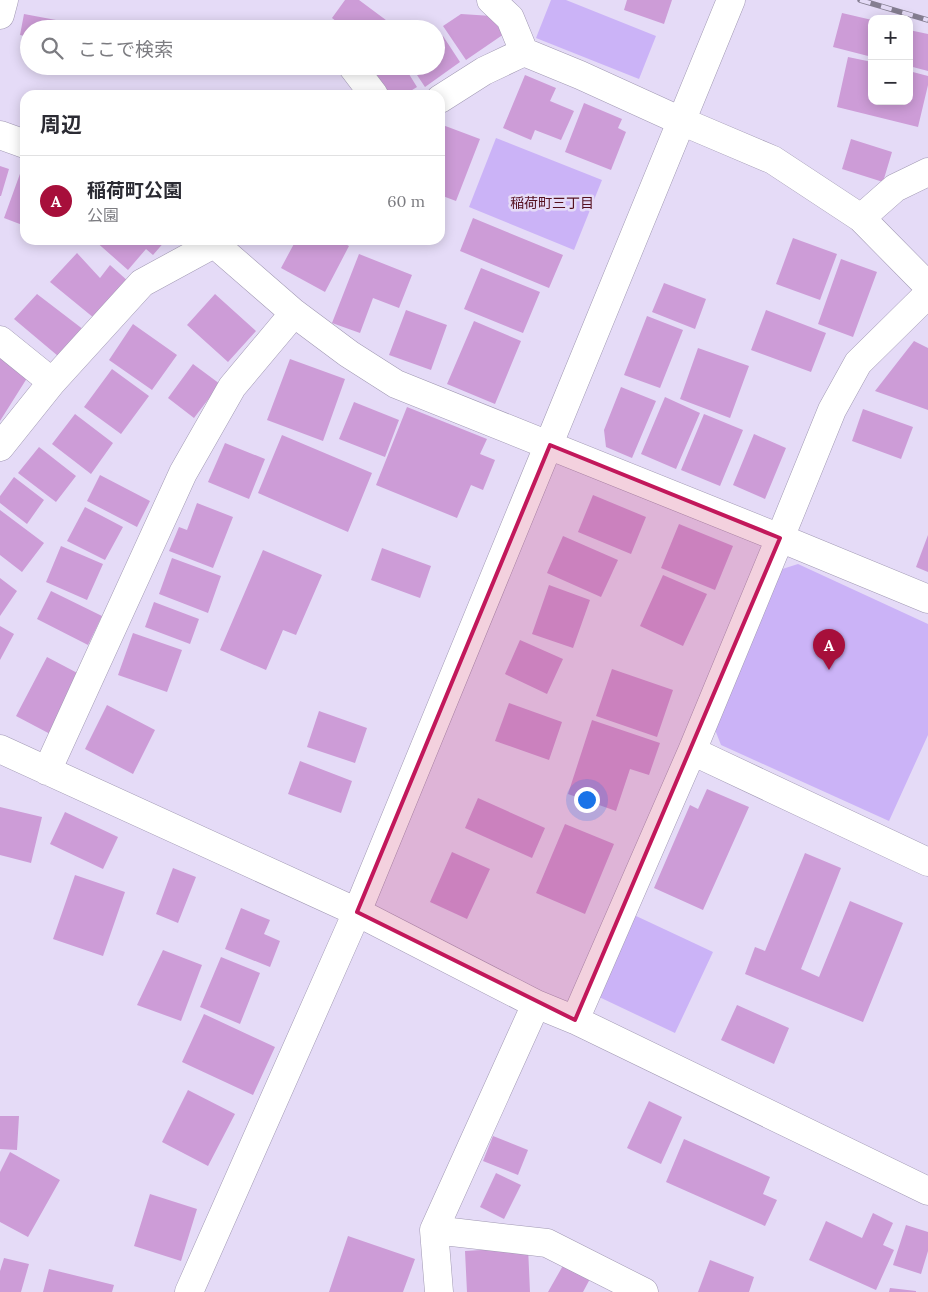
<!DOCTYPE html>
<html lang="ja">
<meta charset="utf-8">
<style>
:root{--surface:#fff;--page:#f2f2f3;--text:#2b2b33;--muted:#7c7c81;--line:#e1e1e2;--accent:#a70f3b}
body{margin:0;font-family:Lora,"Noto Sans JP",serif;background:var(--page);color:var(--text)}
.controls{position:absolute;right:15px;top:15px;display:grid;overflow:hidden;border-radius:10px;box-shadow:0 2px 12px #0003}
.controls button{width:45px;height:45px;display:grid;place-items:center;padding:0;border:0;border-bottom:1px solid var(--line);background:var(--surface);color:var(--text);font:25px sans-serif}
.you{position:absolute;left:586px;top:799px;width:18px;height:18px;margin:-12px;border:4px solid #fff;border-radius:50%;background:#1a73e8;box-shadow:0 0 0 8px #1a73e833}
.badge{display:grid;place-items:center;width:32px;height:32px;border-radius:50%;background:var(--accent);color:#fff;font-size:16px;font-weight:700}
.pin{position:absolute;translate:-50% -41px;filter:drop-shadow(0 1px 2px #0008)}
.pin::after{content:'';position:absolute;top:26px;width:18px;height:15px;background:inherit;clip-path:polygon(0 0,100% 0,50% 100%)}
.list{margin:0;padding:0;list-style:none}
h2{display:flex;justify-content:space-between;align-items:center;height:65px;margin:0;padding:0 20px;font-size:21px}
h2 small{font-size:16px;font-weight:400;color:var(--muted)}
.list li{display:grid;grid-template-columns:32px 1fr auto;gap:15px;align-items:center;box-sizing:border-box;height:90px;padding:0 20px;border-top:1px solid var(--line)}
.list b{display:block;font-size:19px;white-space:nowrap}
.list p{margin:0;font-size:16px;white-space:nowrap;color:var(--muted)}
.list em{font-size:16px;font-style:normal;color:var(--muted)}
.icon{flex:none;width:28px;height:28px;fill:none;stroke:currentColor;stroke-width:2;stroke-linecap:round;stroke-linejoin:round}
.map{position:relative;flex:none;width:928px;height:1292px;overflow:hidden}
.search{position:absolute;background:var(--surface);box-shadow:0 2px 12px #0003;left:20px;top:20px;width:425px;height:55px;display:flex;align-items:center;gap:12px;box-sizing:border-box;padding:0 18px;border-radius:28px;color:var(--muted);font-size:19px}
.panel{position:absolute;background:var(--surface);box-shadow:0 2px 12px #0003;left:20px;top:90px;width:425px;height:155px;border-radius:15px}
.map>svg:first-child{display:block}
.green{fill:#cbb3f7}
.building{fill:#cd9cd7}
.lines{fill:none;stroke-linecap:round;stroke-linejoin:round}
.minor-casing{stroke:#a199b3;stroke-width:29}
.minor{stroke:#fff;stroke-width:28}
.rail-casing{stroke:#857e91;stroke-width:5.5}
.rail{stroke:#e5dbf7;stroke-width:4;stroke-dasharray:11;stroke-linecap:butt}
.marked{fill:#c2185b;fill-opacity:0.2;stroke:#c2185b;stroke-width:4;stroke-linejoin:round}
.labels{text-anchor:middle;dominant-baseline:central;stroke-width:5;stroke-linejoin:round;paint-order:stroke}
.neighbourhood-label{font-size:14px;fill:#55101f;stroke:#e5dbf7}
</style>
<div class="map">
<svg width="928" height="1292" viewBox="0 0 928 1292">
<rect width="100%" height="100%" fill="#e5dbf7"/>
<!-- green -->
<path class="green" d="M551,0H566L656,36L639,79L536,38Z
M496,138L602,180L574,250L469,207Z
M798,564L928,624V735L889,821L721,745L710,717L773,572Z
M634,915L713,952L675,1033L597,996Z"/>
<!-- building -->
<path class="building" d="M345,0H359L398,29H346L332,18Z
M627,0H672L664,24L624,10Z
M842,13L872,20V57L833,47Z
M24,14L56,20L54,29H29V37L20,35Z
M461,14L492,16L504,34L466,60L443,26Z
M909,30L928,34V71L909,66Z
M443,36L460,62L425,87L411,66H436V41Z
M848,57L872,62V101H909V71L928,76V85L918,127L837,107Z
M371,66H404L417,87L404,95H390Z
M525,75L556,88L550,101L574,111L561,140L535,130L531,140L503,128Z
M584,103L622,119L618,128L626,132L611,170L565,152Z
M440,124L480,139L456,201L440,195Z
M851,139L892,152L883,182L842,169Z
M0,166L9,169L1,196H0Z
M21,171L25,172V226L4,218Z
M473,218L563,255L549,288L460,251Z
M793,238L837,254L820,300L776,284Z
M94,240H166L153,255L146,249L128,270Z
M296,240H338L349,246L325,292L281,268Z
M77,253L100,278L110,265L129,282L94,318L50,282Z
M359,254L412,275L399,308L373,298L360,333L332,323Z
M841,259L877,272L853,337L818,324Z
M481,268L540,292L523,333L464,309Z
M664,283L706,299L695,329L652,312Z
M37,294L84,330L58,356L14,319Z
M215,294L256,331L228,362L187,325Z
M406,310L447,325L431,370L389,355Z
M766,310L826,333L811,372L751,350Z
M647,316L683,330L660,388L624,375Z
M474,321L521,341L495,404L447,384Z
M133,324L177,355L152,390L109,360Z
M914,341L928,348V410L875,391Z
M698,348L749,366L730,418L680,399Z
M0,357L29,375L0,421Z
M290,359L345,379L323,441L267,420Z
M193,364L220,384L194,418L168,398Z
M112,369L149,396L121,434L84,407Z
M621,387L656,401L632,458L606,447L604,430Z
M665,397L700,413L676,469L641,454Z
M354,402L399,420L385,457L339,439Z
M407,407L487,439L480,454L495,460L483,490L471,485L457,518L376,485Z
M863,409L913,427L901,459L852,441Z
M75,414L113,443L91,474L52,444Z
M704,414L743,430L720,486L681,470Z
M754,434L786,448L765,499L733,485Z
M282,435L372,473L348,532L258,493Z
M225,443L265,459L249,499L208,482Z
M39,447L76,476L56,502L18,473Z
M100,475L150,501L137,527L87,501Z
M14,477L44,500L27,524L0,503V496Z
M593,495L646,517L631,554L578,532Z
M197,503L233,517L213,568L169,551L179,527L187,530Z
M85,507L123,527L105,560L67,541Z
M0,510L44,543L22,572L0,555Z
M679,524L733,546L715,590L661,568Z
M928,535V572L916,567Z
M563,536L618,560L601,597L547,573Z
M61,546L103,564L87,600L46,582Z
M382,548L431,566L420,598L371,580Z
M263,550L322,575L296,635L283,630L266,670L220,650Z
M172,558L221,576L208,613L159,594Z
M663,575L707,594L683,646L640,626Z
M0,578L17,591L0,616Z
M549,585L590,600L573,648L532,634Z
M51,591L102,616L88,645L37,619Z
M154,602L199,619L190,644L145,627Z
M0,626L14,634L0,660Z
M133,633L182,650L167,692L118,675Z
M520,640L563,659L547,694L505,674Z
M47,657L83,676L52,735L16,716Z
M612,669L673,690L657,737L596,716Z
M509,703L562,722L549,760L495,741Z
M107,705L155,730L133,774L85,749Z
M319,711L367,728L355,763L307,747Z
M592,720L660,743L649,775L630,769L616,811L568,794Z
M300,761L352,781L341,813L288,794Z
M707,789L749,807L703,910L654,888L690,805L698,809Z
M478,798L545,828L532,858L465,828Z
M0,807L42,817L31,863L0,855Z
M65,812L118,837L103,869L50,844Z
M565,824L614,844L585,914L536,893Z
M452,852L490,869L467,919L430,902Z
M805,853L841,868L801,969L819,977L850,901L903,923L863,1022L745,974L755,947L765,951Z
M173,868L196,877L178,923L156,914Z
M75,875L125,892L103,956L53,939Z
M241,908L270,920L264,934L280,941L270,967L225,949Z
M163,950L202,965L181,1021L137,1005Z
M221,957L260,973L240,1024L200,1007Z
M737,1005L789,1028L774,1064L721,1040Z
M204,1014L275,1047L253,1095L182,1062Z
M188,1090L235,1114L208,1166L162,1142Z
M649,1101L682,1117L661,1164L627,1148Z
M0,1116H19L17,1150L0,1149Z
M493,1136L528,1150L518,1175L483,1161Z
M684,1139L770,1177L763,1194L777,1200L765,1226L666,1182Z
M10,1152L60,1180L28,1237L0,1222V1172Z
M496,1173L521,1185L504,1219L480,1207Z
M150,1194L197,1209L181,1261L134,1246Z
M873,1213L893,1223L883,1245L894,1250L876,1290L809,1260L826,1221L862,1238Z
M906,1225L928,1232V1251L921,1274L893,1265Z
M348,1236L415,1259L403,1292H329Z
M528,1247L530,1292H467L465,1251Z
M4,1258L29,1264L21,1292H0V1271Z
M710,1260L754,1277L749,1292H698Z
M565,1262L591,1277L583,1292H548Z
M49,1269L114,1285L112,1292H43Z
M890,1288L916,1291V1292H889Z"/>
<g class="lines">
<defs>
<path id="minor" d="M491,0L510,18L524,52
M0,15L4,0
M352,66L374,95
M440,99L484,71L524,52L580,75L681,121L773,160L861,218L928,286
M0,135L25,144
M861,218L895,188L928,172
M210,240L294,313L349,354L396,384L780,538L928,599
M0,340L52,382
M0,447L52,382L142,283L221,240
M0,749L357,912L536,1004L575,1020L928,1191
M692,751L928,862
M47,771L183,473L232,387L294,313
M575,1020L692,751L780,538L832,410L858,363L928,294
M434,1230L547,1243L644,1292
M189,1292L357,912L731,0
M439,1292L434,1230L536,1004"/>
</defs>
<!-- minor casing -->
<use href="#minor" class="minor-casing"/>
<!-- minor -->
<use href="#minor" class="minor"/>
<defs>
<path id="rail" d="M860,0L928,20"/>
</defs>
<!-- rail casing -->
<use href="#rail" class="rail-casing"/>
<!-- rail -->
<use href="#rail" class="rail"/>
</g>
<!-- marked area -->
<path class="marked" d="M550,445L780,538L575,1020L357,912Z"/>
<g class="labels">
<!-- neighbourhood labels -->
<g class="neighbourhood-label">
<text x="552" y="203">稲荷町三丁目</text>
</g>
</g>
</svg>
<div class="controls">
<button>+</button>
<button>−</button>
</div>
<div class="you"></div>
<div class="pin badge" style="left:829px;top:670px">A</div>
<div class="search"><svg class="icon" aria-label="search" viewBox="0 0 24 24"><circle cx="10" cy="10" r="6"/><path d="M15 15l6 6"/></svg>ここで検索</div>
<section class="panel">
<h2>周辺<small></small></h2>
<ul class="list">
<li><span class="badge">A</span><div><b>稲荷町公園</b><p>公園</p></div><em>60 m</em></li>
</ul>
</section>
</div>
